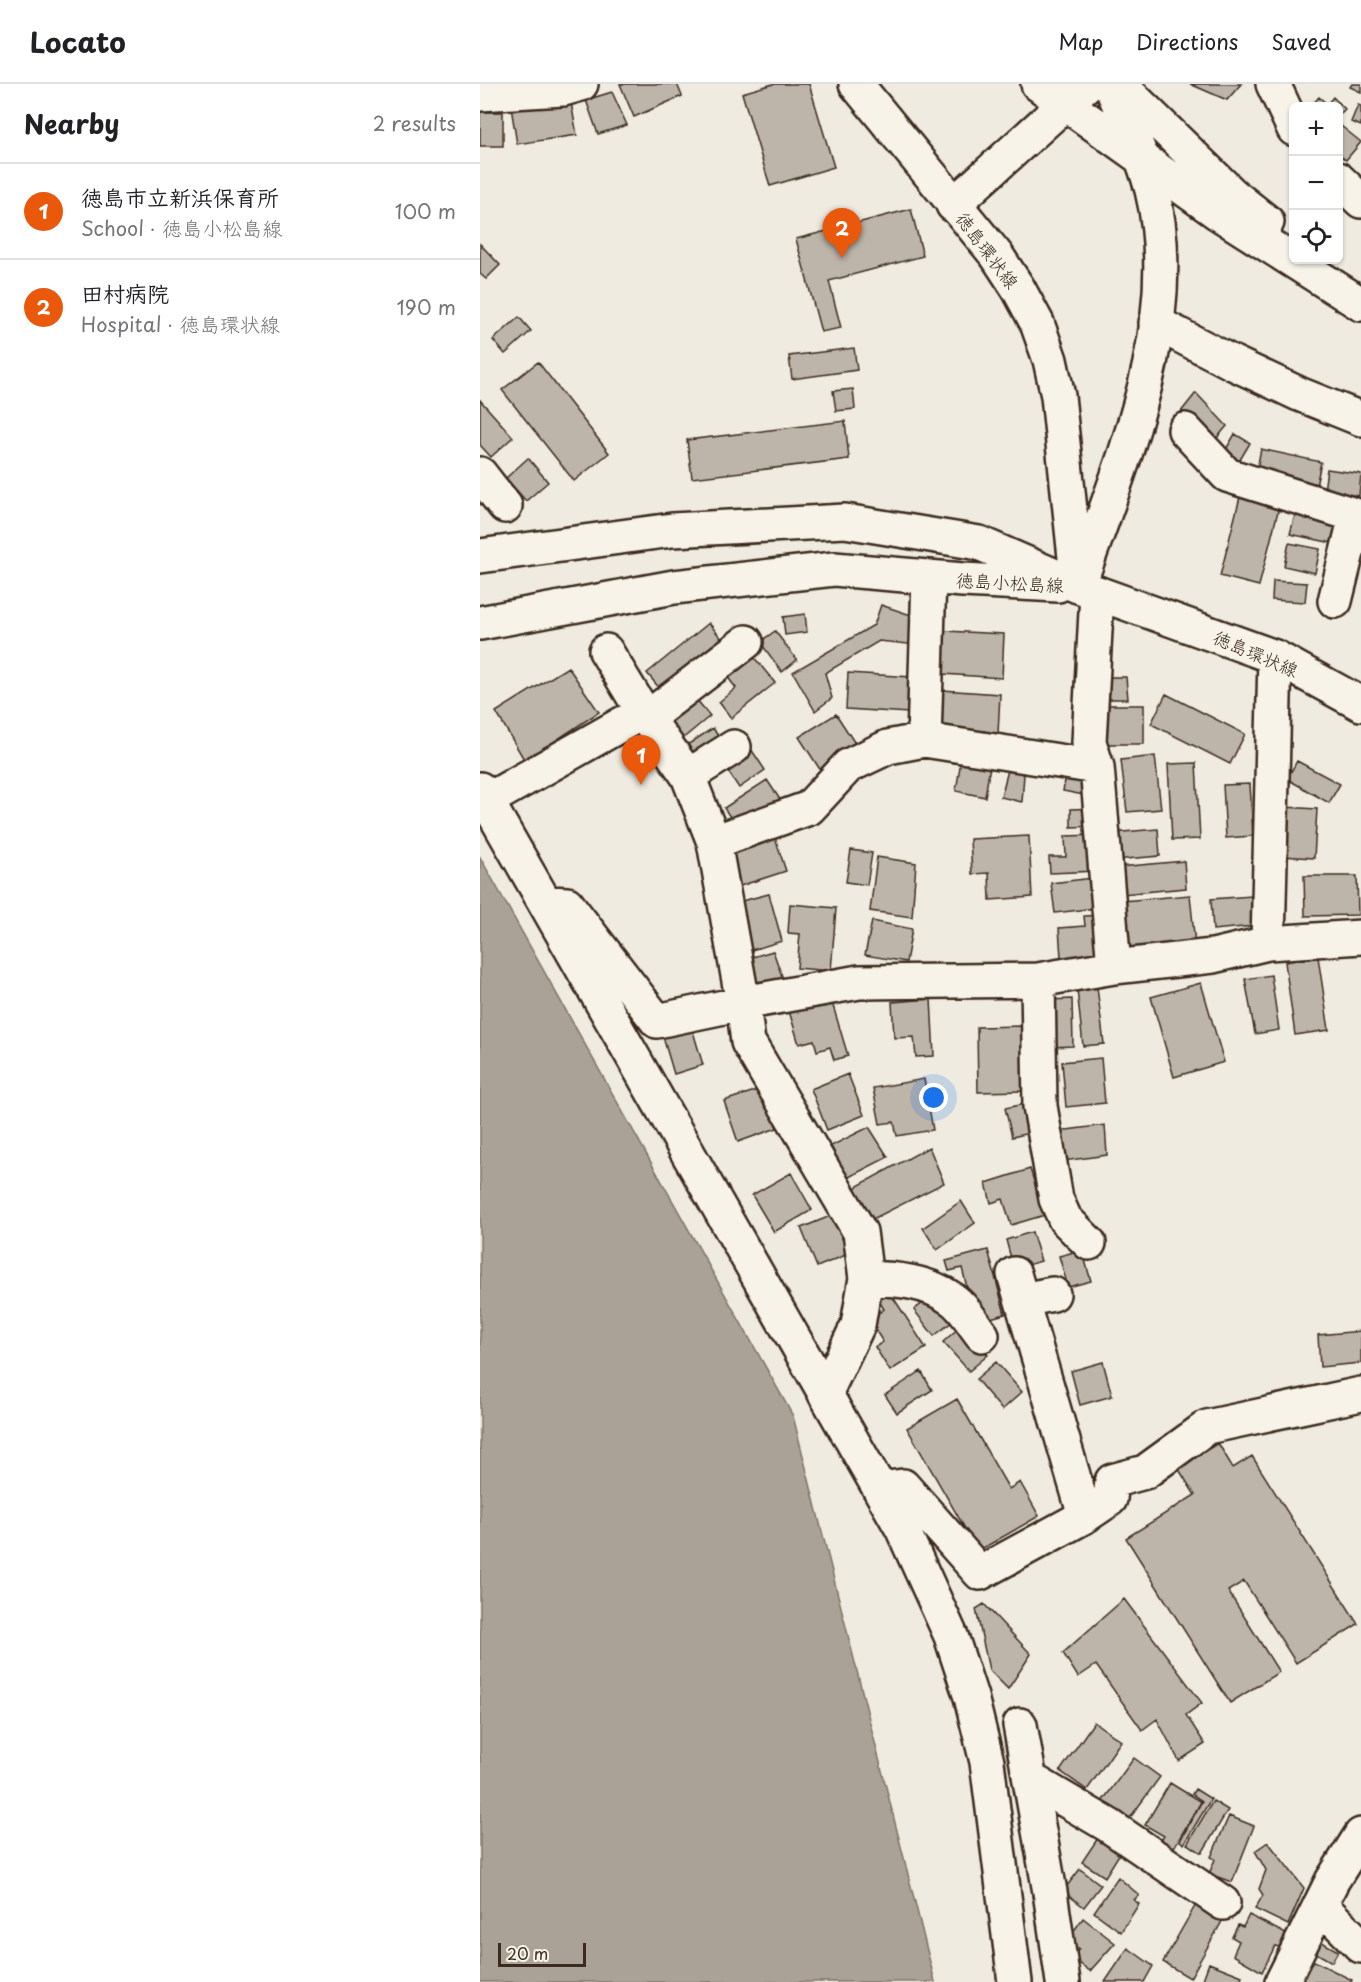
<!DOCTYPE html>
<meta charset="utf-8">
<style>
:root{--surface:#fff;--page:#f6f6f6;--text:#202124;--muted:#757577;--line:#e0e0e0;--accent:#ea580c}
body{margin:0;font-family:"Playpen Sans","Klee One",sans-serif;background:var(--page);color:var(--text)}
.controls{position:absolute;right:18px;top:18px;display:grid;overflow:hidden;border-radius:9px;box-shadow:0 2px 4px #0004}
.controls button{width:54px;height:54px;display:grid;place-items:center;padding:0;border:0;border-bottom:2px solid var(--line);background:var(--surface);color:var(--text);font:30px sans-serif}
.scale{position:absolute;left:18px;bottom:15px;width:88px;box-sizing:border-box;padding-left:6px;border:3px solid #3b2a1e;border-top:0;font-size:16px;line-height:21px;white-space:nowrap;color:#3b2a1e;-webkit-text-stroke:4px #f7f3e8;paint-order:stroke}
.you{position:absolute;left:454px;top:1014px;width:21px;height:21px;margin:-15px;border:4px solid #fff;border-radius:50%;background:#1a73e8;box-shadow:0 0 0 9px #1a73e833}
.badge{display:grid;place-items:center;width:39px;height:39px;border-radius:50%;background:var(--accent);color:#fff;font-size:20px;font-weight:700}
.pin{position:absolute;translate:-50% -50px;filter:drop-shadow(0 2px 3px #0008)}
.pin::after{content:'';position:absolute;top:32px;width:21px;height:18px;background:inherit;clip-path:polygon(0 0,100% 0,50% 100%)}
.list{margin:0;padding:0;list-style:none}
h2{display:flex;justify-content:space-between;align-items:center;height:78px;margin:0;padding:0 24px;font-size:26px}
h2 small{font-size:20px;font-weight:400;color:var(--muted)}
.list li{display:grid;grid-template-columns:39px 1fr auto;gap:18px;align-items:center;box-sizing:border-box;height:96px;padding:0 24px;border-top:2px solid var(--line)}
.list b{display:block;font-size:22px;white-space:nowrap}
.list p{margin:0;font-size:20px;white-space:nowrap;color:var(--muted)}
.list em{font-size:20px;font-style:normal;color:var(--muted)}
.icon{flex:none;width:33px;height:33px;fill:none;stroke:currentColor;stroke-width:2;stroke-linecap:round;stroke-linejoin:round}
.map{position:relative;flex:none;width:881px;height:1898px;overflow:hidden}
header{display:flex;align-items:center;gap:36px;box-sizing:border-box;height:84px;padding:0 30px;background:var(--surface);border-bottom:2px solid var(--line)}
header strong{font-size:28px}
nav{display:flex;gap:33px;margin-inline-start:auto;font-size:21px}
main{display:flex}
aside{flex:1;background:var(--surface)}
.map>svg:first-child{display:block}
.water{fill:#aaa296;stroke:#7e7266;stroke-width:1.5}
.building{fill:#bdb5aa;stroke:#3b2a1e;stroke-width:1.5}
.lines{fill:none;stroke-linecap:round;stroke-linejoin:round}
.minor-casing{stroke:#3b2a1e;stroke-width:38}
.major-casing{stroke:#3b2a1e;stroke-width:38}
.minor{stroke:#f7f3e8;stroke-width:33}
.major{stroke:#f7f3e8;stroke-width:33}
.labels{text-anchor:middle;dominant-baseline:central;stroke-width:4.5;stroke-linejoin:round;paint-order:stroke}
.street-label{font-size:18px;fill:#3b2a1e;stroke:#f7f3e8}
</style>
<header>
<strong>Locato</strong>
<nav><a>Map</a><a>Directions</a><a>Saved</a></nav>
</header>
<main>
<aside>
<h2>Nearby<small>2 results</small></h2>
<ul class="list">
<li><span class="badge">1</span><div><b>徳島市立新浜保育所</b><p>School · 徳島小松島線</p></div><em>100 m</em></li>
<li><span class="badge">2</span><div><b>田村病院</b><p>Hospital · 徳島環状線</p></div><em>190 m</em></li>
</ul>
</aside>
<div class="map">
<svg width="881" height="1898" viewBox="0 0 881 1898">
<rect width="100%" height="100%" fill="#efebe0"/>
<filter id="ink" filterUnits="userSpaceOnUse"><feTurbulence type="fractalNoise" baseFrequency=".0167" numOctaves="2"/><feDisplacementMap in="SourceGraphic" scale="12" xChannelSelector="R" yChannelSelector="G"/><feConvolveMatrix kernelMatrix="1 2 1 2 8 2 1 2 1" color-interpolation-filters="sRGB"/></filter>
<g filter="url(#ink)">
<!-- water -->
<path class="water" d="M0,773L313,1332L455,1898H0Z"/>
<!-- building -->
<path class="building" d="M140,0H197L202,12L154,33Z
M293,0H329L354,83L290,102L262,9Z
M710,0H761L747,16Z
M872,0H881V8L870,3Z
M132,8L147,41L118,50L106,16Z
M90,13L97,51L37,60L31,23Z
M839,13L847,20L853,13L865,25L858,32V22H831Z
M878,21L881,22V42L871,38Z
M0,28H23V62H0Z
M861,42L881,58L866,76L858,70V45Z
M431,125L443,172L349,197L361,244L341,248L316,155Z
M0,160L20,181L6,195L0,190Z
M39,233L51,247L25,270L13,256Z
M374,264L377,286L312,295L309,272Z
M58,278L129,369L94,397L22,306Z
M373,305L375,325L356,327L353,307Z
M716,309L747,342L731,361L700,329Z
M0,316L33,353L11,373L0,361Z
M365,337L369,375L212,394L207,356Z
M755,350L770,359L757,381L742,372Z
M781,365L841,378L835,407L775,394Z
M48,374L68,398L46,417L26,394Z
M847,385L881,390L879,412L844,407Z
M760,413L799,423L779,502L740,492Z
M816,427L862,438L857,460L810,450Z
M809,459L840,465L835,489L804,482Z
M793,497L827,499L825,518L792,516Z
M401,521L440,534L438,561L399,557L345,589L352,614L335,627L313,588L394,541Z
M325,530L327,548L305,551L303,533Z
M229,539L245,559L184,610L167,589Z
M295,547L317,576L302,588L280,558Z
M465,547L524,550L522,594L463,590Z
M269,567L295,599L251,634L239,618L256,604L243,587Z
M88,583L119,628L45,677L16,628Z
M368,589L432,593L429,629L366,625Z
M622,593H646L648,615H622Z
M462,606L520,610L518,650L459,646Z
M212,610L230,632L201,656L183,634Z
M686,610L765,650L750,680L671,640Z
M627,621H664V660H627Z
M356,630L378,664L341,687L319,653Z
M233,644L243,660L215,678L204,663Z
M271,665L285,686L259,704L245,683Z
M675,672L681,725L647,728L641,676Z
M481,676L510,681L505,713L476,707Z
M817,677L860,700L849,719L807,695Z
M716,679L720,755L692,756L688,680Z
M528,686L544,690L542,718L521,713Z
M586,691L612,696L609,712L583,707Z
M287,696L301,717L258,745L244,724Z
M770,700L773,752L746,754L743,701Z
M804,723L837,725L834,774L801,772Z
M616,724L617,742L591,743V725Z
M678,745L680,772L634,776L631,749Z
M294,751L306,787L260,802L248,766Z
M618,751V787L570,789L569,773H586L585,752Z
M549,752L552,813L510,816L509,789L492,790L490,755Z
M371,766L392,769L387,801L366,798Z
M397,773L436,779L432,833L390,827Z
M704,777L706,804L642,810L639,783Z
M824,792H877L878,831L825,832Z
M613,794L616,824L575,829L571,799Z
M289,810L302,857L268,867L254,819Z
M710,811L715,860L647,866L643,817Z
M772,812L774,842L733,846L731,815Z
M310,820L356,824L351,887L317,884L320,850L308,849Z
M624,831L626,871L581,873L579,844L605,842L604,832Z
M392,837L432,845L426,878L385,871Z
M293,867L303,895L275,904L266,875Z
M838,873L849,946L815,951L805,878Z
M791,891L799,946L775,950L765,895Z
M721,899L744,978L694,993L671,913Z
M617,903L624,960L603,962L597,905Z
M351,915L368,972L354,976L350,963L337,967L334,956L319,960L309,927Z
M451,915L454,972L436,973L434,953L414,954L412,918Z
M592,915L593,962L571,963L569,916Z
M544,942L549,1007L498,1008L497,943Z
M212,944L223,981L194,990L183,953Z
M621,974L625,1019L586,1023L582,978Z
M368,990L384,1031L347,1046L331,1005Z
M444,995L453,1046L417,1052L414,1038L400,1040L393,1004Z
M284,1004L297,1044L258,1058L244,1017Z
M550,1019L554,1048L532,1053L525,1024Z
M625,1041L627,1071L583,1077L579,1047Z
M389,1043L408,1073L367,1094L351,1062Z
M449,1063L464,1099L389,1137L374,1104Z
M550,1085L565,1131L531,1141L523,1115L511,1119L506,1099Z
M311,1089L332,1126L294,1148L272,1111Z
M481,1117L495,1139L457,1166L443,1144Z
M353,1131L368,1170L337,1183L321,1144Z
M552,1148L561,1177L534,1185L526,1156Z
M508,1166L525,1230L496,1238L482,1184L469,1187L466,1177Z
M602,1166L611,1197L588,1203L579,1172Z
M409,1207L446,1264L410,1287L395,1263L403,1258L389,1236L404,1225L397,1214Z
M453,1211L473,1237L454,1252L434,1226Z
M482,1241L508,1271L489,1287L463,1258Z
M881,1247V1279L840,1283L838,1251Z
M516,1278L542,1308L522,1326L496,1295Z
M623,1278L632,1312L600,1321L591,1287Z
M441,1287L452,1306L417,1329L405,1311Z
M477,1315L529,1405L540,1398L559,1432L498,1467L427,1344Z
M738,1359L753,1384L772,1372L878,1540L816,1579L764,1497L748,1507L799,1588L750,1619L646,1454L715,1411L698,1384Z
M644,1515L722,1619L706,1631L725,1660L699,1677L677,1635L662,1646L616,1581L598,1593L583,1569Z
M504,1520L551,1570L528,1605L509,1586L496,1525Z
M614,1638L641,1657L607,1706L580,1687Z
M654,1674L680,1693L647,1738L621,1719Z
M690,1699L721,1718L690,1770L676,1763L684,1752L665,1741Z
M715,1705L731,1715L704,1760L700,1757L722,1717L712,1710Z
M733,1717L748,1726L722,1769L707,1760Z
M749,1732L774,1742L752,1798L729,1790L735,1775L731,1773Z
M618,1754L640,1769L625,1793L602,1778Z
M788,1758L824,1804L808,1841L775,1825L783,1811L779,1805L786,1786L775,1767Z
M600,1785L621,1801L604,1823L583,1807Z
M638,1793L659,1811L654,1816L659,1820L641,1848L614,1828Z
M718,1817L745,1832L710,1894L683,1878Z
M769,1831L806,1850L801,1863L795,1862L782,1888L753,1871L759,1857L752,1853L758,1841L763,1843Z
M603,1834L635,1859L610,1887L592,1874L599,1865L588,1855Z
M833,1853L858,1867L852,1878L827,1864Z
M648,1864L673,1882L664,1898H625Z
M828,1874L872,1896L871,1898H821L816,1896Z
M729,1879L762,1892L759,1898H722Z"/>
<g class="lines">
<defs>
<path id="minor" d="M793,0L814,45
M0,10L83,5L101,0
M858,95L881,117
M473,121L607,0
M676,239L753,279L819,310L881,335
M705,346L747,391L881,433
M0,390L25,422
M617,509L609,658L617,683L634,883
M855,517L876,432
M126,567L163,628L208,692L234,758L263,919L268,958L380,1148L386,1194L378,1241L345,1310
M167,634L266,558
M444,656L449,493
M208,692L254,663
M0,705L422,1444L471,1552L491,1613L507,1678L535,1898
M6,717L163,628
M234,758L329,724L368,682L408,663L444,656L617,683
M69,819L87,820L177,937L263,919L379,898L558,896L634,883L733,872L788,859L881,853
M788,859L795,573
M558,896L560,1022L576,1115L585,1135L609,1159
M386,1194C416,1195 447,1197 472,1215C484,1223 493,1240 502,1251
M542,1216L573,1210
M400,1405L423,1402L500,1489L605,1432L534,1190
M605,1432L630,1415L632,1397L665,1388L727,1343L881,1310
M540,1641L570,1808L583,1898
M550,1695L628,1741L743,1819
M840,1821L881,1862
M802,1898L852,1797L881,1751"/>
<path id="major" d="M376,0L517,172L538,204L557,239L570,276L578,312L598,502
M558,0L738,129L881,220
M639,0L753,111L787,138
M0,472L192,446L365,437L499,459L598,502L795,573L881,620
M601,495C643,375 704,236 672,106C662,69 645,35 630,0
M0,539L194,503L354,485L483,496L578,501"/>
</defs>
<!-- minor casing -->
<use href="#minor" class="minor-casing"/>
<!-- major casing -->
<use href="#major" class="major-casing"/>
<!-- minor -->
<use href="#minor" class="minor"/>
<!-- major -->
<use href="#major" class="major"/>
</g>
</g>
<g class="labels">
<!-- street labels -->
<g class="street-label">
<text transform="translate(508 166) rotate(53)">徳島環状線</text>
<text transform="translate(530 498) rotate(3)">徳島小松島線</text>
<text transform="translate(776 569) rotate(23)">徳島環状線</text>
</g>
</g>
</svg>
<div class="controls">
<button>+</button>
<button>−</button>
<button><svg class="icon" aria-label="locate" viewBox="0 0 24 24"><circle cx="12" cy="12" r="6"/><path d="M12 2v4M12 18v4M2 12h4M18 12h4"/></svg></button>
</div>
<div class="scale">20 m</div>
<div class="you"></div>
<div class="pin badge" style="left:161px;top:701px">1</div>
<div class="pin badge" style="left:362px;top:174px">2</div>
</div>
</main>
